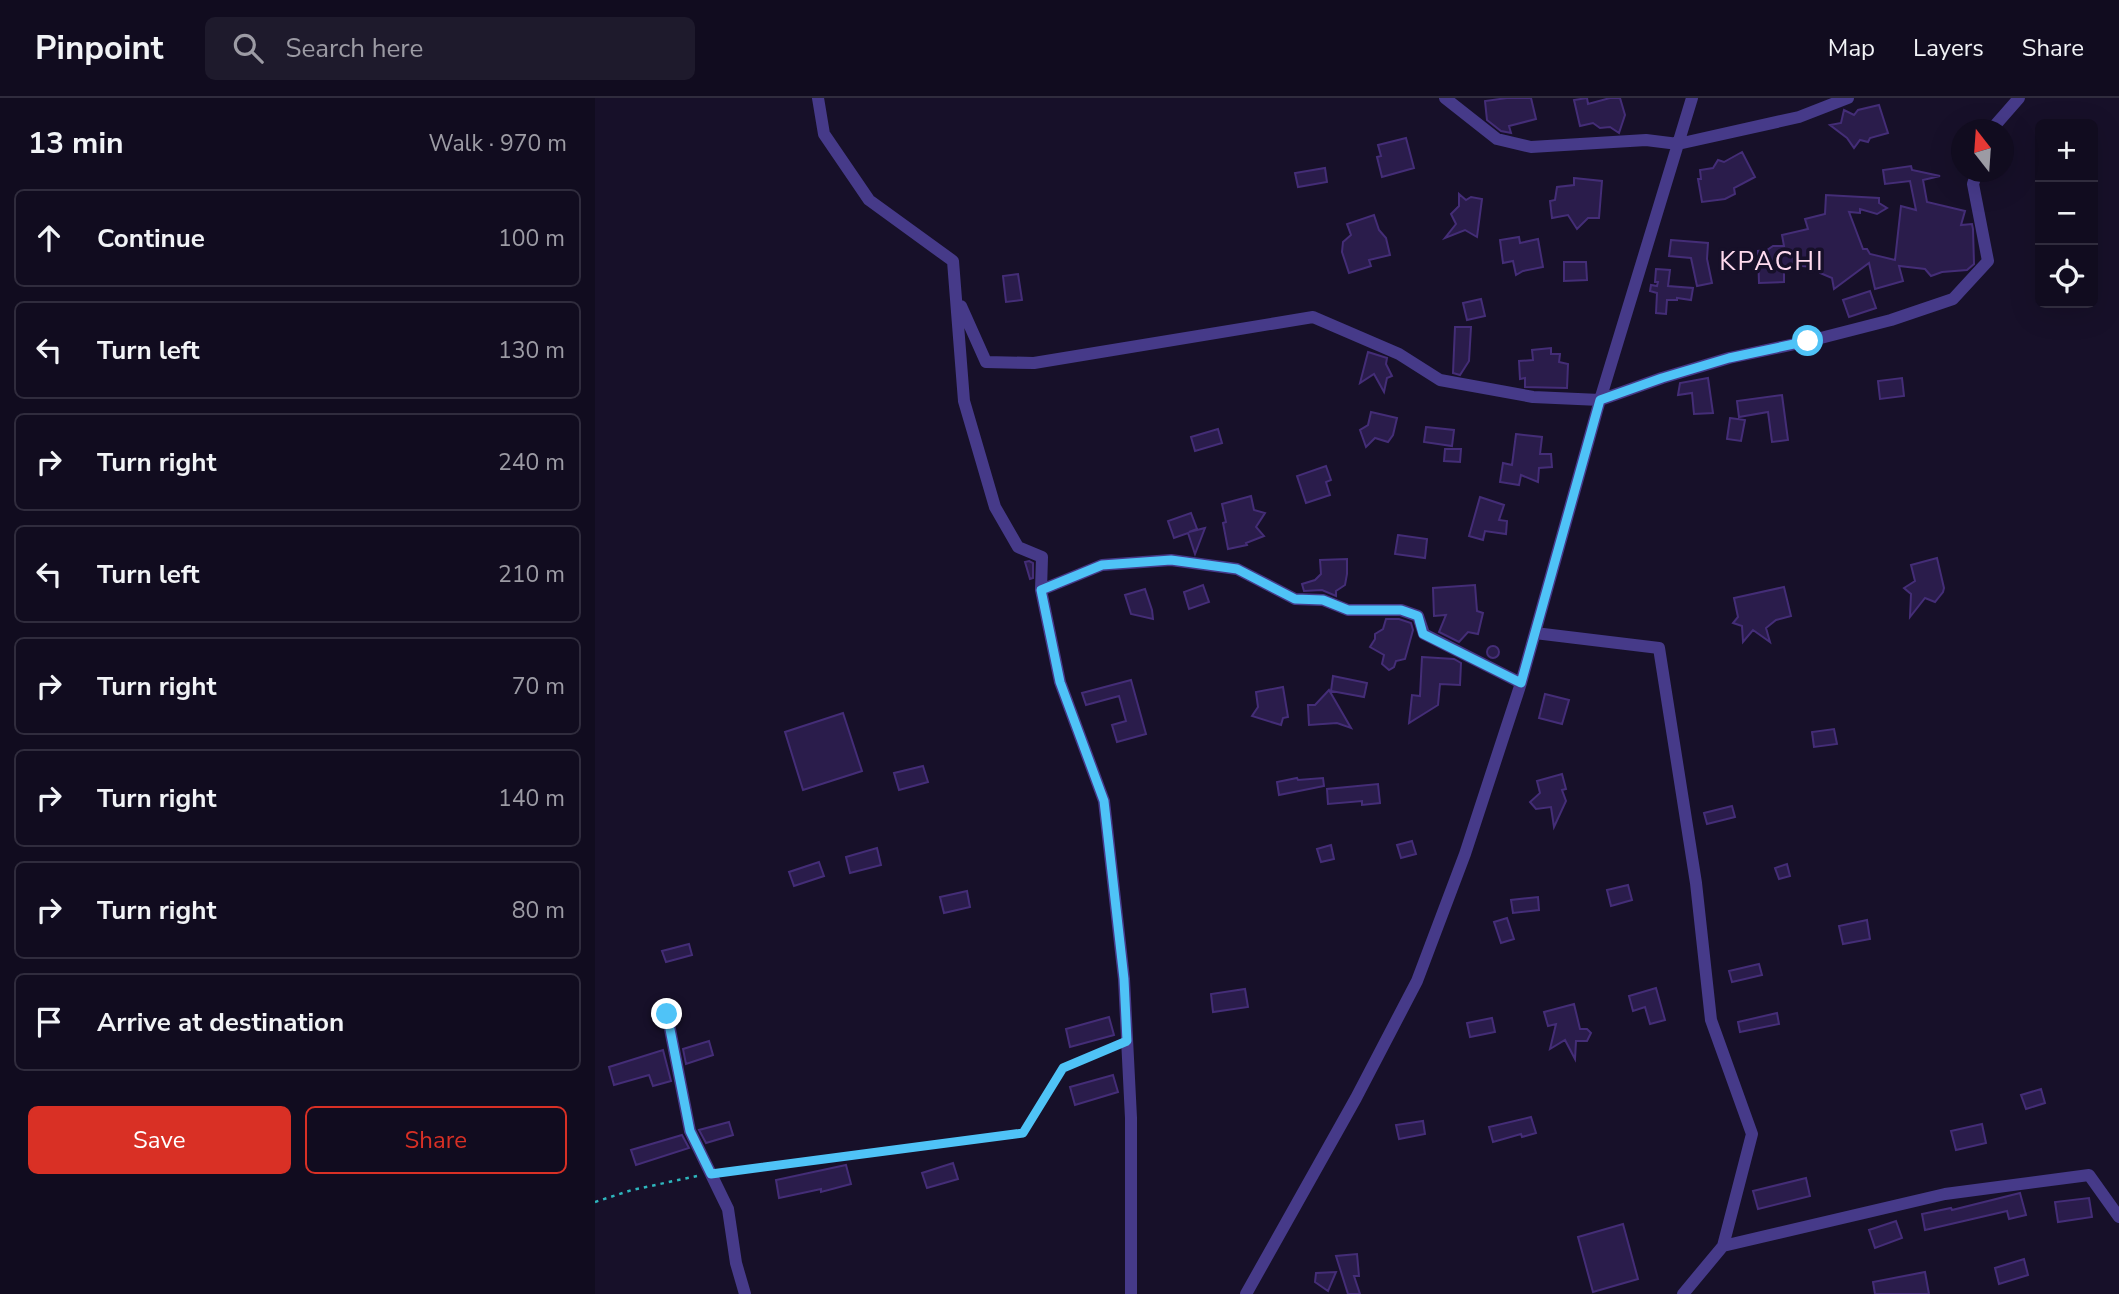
<!DOCTYPE html>
<meta charset="utf-8">
<style>
:root{--surface:#110c1f;--page:#1e1a2c;--text:#f1f3f6;--muted:#9c9ba4;--line:#302c3d;--accent:#d93025}
body{margin:0;font-family:"Nunito Sans",sans-serif;background:var(--page);color:var(--text)}
.controls{position:absolute;right:21px;top:21px;display:grid;overflow:hidden;border-radius:10px;box-shadow:0 7px 28px #0002}
.controls button{width:63px;height:63px;display:grid;place-items:center;padding:0;border:0;border-bottom:2px solid var(--line);background:var(--surface);color:var(--text);font:35px sans-serif}
.compass{position:absolute;left:1356px;top:21px;width:63px;height:63px;border-radius:50%;background:var(--surface);box-shadow:0 7px 28px #0002;rotate:343deg}
.stop{position:absolute;width:21px;height:21px;margin:-16px;border:5px solid #4fc3f7;border-radius:50%;background:#fff}
.stop.end{background:#4fc3f7;border-color:#fff;box-shadow:0 2px 7px #0008}
.list{margin:0;padding:0;list-style:none}
h2{display:flex;justify-content:space-between;align-items:center;height:91px;margin:0;padding:0 28px;font-size:30px}
h2 small{font-size:23px;font-weight:400;color:var(--muted)}
.list li{display:grid;grid-template-columns:46px 1fr auto;gap:21px;align-items:center;box-sizing:border-box;height:98px;margin:0 14px 14px;padding:0 14px;border:2px solid var(--line);border-radius:10px}
.list b{display:block;font-size:26px;white-space:nowrap}
.list em{font-size:23px;font-style:normal;color:var(--muted)}
.actions{display:flex;gap:14px;padding:21px 28px}
.actions a{flex:1;padding:16px 0;border:2px solid var(--accent);border-radius:10px;text-align:center;font-size:24px;color:var(--accent)}
.actions .main{background:var(--accent);color:#fff}
.icon{flex:none;width:38px;height:38px;fill:none;stroke:currentColor;stroke-width:2;stroke-linecap:round;stroke-linejoin:round}
.map{position:relative;flex:none;width:1524px;height:1196px;overflow:hidden}
header{display:flex;align-items:center;gap:42px;box-sizing:border-box;height:98px;padding:0 35px;background:var(--surface);border-bottom:2px solid var(--line)}
header strong{font-size:33px}
nav{display:flex;gap:38px;margin-inline-start:auto;font-size:24px}
.search{width:490px;height:63px;background:var(--page);display:flex;align-items:center;gap:18px;box-sizing:border-box;padding:0 24px;border-radius:10px;color:var(--muted);font-size:26px}
main{display:flex}
aside{flex:1;background:var(--surface)}
.map>svg:first-child{display:block}
.building{fill:#2a1c4b;stroke:#442d77;stroke-width:2}
.lines{fill:none;stroke-linecap:round;stroke-linejoin:round}
.path{stroke:#2eb6bd;stroke-width:2.5;stroke-dasharray:3.5 5;stroke-linecap:butt}
.street{stroke:#463a89;stroke-width:12}
.route{stroke:#4fc3f7;stroke-width:9}
.labels{text-anchor:middle;dominant-baseline:central;stroke-width:7;stroke-linejoin:round;paint-order:stroke}
.quarter-label{font-size:26px;letter-spacing:2px;fill:#ffdaee;stroke:#171029}
</style>
<header>
<strong>Pinpoint</strong>
<div class="search"><svg class="icon" aria-label="search" viewBox="0 0 24 24"><circle cx="10" cy="10" r="6"/><path d="M15 15l6 6"/></svg>Search here</div>
<nav><a>Map</a><a>Layers</a><a>Share</a></nav>
</header>
<main>
<aside>
<h2>13 min<small>Walk · 970 m</small></h2>
<ul class="list">
<li><svg class="icon" aria-label="ahead" viewBox="0 0 24 24"><path d="M12 20V5M6 11l6-6 6 6"/></svg><div><b>Continue</b></div><em>100 m</em></li>
<li><svg class="icon" aria-label="left" viewBox="0 0 24 24"><path d="M17 20v-9H6M10 6l-5 5 5 5"/></svg><div><b>Turn left</b></div><em>130 m</em></li>
<li><svg class="icon" aria-label="right" viewBox="0 0 24 24"><path d="M7 20v-9h11M14 6l5 5-5 5"/></svg><div><b>Turn right</b></div><em>240 m</em></li>
<li><svg class="icon" aria-label="left" viewBox="0 0 24 24"><path d="M17 20v-9H6M10 6l-5 5 5 5"/></svg><div><b>Turn left</b></div><em>210 m</em></li>
<li><svg class="icon" aria-label="right" viewBox="0 0 24 24"><path d="M7 20v-9h11M14 6l5 5-5 5"/></svg><div><b>Turn right</b></div><em>70 m</em></li>
<li><svg class="icon" aria-label="right" viewBox="0 0 24 24"><path d="M7 20v-9h11M14 6l5 5-5 5"/></svg><div><b>Turn right</b></div><em>140 m</em></li>
<li><svg class="icon" aria-label="right" viewBox="0 0 24 24"><path d="M7 20v-9h11M14 6l5 5-5 5"/></svg><div><b>Turn right</b></div><em>80 m</em></li>
<li><svg class="icon" aria-label="arrive" viewBox="0 0 24 24"><path d="M6 21V4h12l-3 4 3 4H6"/></svg><div><b>Arrive at destination</b></div></li>
</ul>
<div class="actions"><a class="main">Save</a><a>Share</a></div>
</aside>
<div class="map">
<svg width="1524" height="1196" viewBox="0 0 1524 1196">
<rect width="100%" height="100%" fill="#171029"/>
<!-- building -->
<path class="building" d="M912,0H936L941,21L914,28L916,35L906,33L892,22L890,3Z
M992,0L993,6L1015,0H1025L1030,17L1024,35L1015,29L1005,30L998,25L985,28L979,2Z
M1284,7L1293,35L1275,40L1273,44L1265,42L1259,50L1252,40L1235,27L1246,25L1249,12L1259,17L1263,12Z
M811,40L819,70L787,79L782,59L786,58L783,47Z
M1147,54L1160,79L1139,90L1140,96L1130,101L1107,104L1103,81H1106L1105,72L1118,70L1123,62L1129,64Z
M1316,68L1317,72L1345,78L1328,82L1332,104L1370,113L1366,127L1377,126L1378,131L1379,166L1372,172L1347,174L1336,178L1330,171L1304,168L1308,183L1280,191L1274,165L1239,191L1237,180L1225,175L1222,169L1189,167V184L1164,185L1163,153L1172,152L1178,148H1189L1187,137L1213,131L1210,121L1230,116L1231,97L1284,100V105L1292,110L1282,116L1265,111V115L1254,114L1268,151H1272L1275,156L1300,162L1306,108L1321,112L1315,83L1290,86L1288,72Z
M730,70L732,84L703,89L700,75Z
M979,80L1007,83L1004,120H993L982,131L973,117L957,120L955,103L960,102L962,89L979,87Z
M864,96L871,102L876,99L887,101L882,139L870,132L850,140L861,126L856,116L864,108Z
M779,117L784,132L791,140L795,157L774,162L776,168L754,175L747,154L748,144L756,137L752,126Z
M924,139L925,145L943,141L948,169L928,173L921,177L918,163L908,165L905,142Z
M1076,142L1113,145L1112,161L1117,185L1102,188L1096,160L1074,158Z
M969,164H991L992,182L969,183Z
M1061,171L1075,172L1073,188L1098,190L1096,202L1082,200V202H1072L1071,216L1061,215L1062,195L1055,193L1056,187L1062,188L1063,184H1060Z
M423,176L427,202L411,204L408,178Z
M1275,193L1281,210L1254,219L1248,202Z
M886,201L890,218L872,222L868,205Z
M860,229H876L874,263L865,277L858,275Z
M956,250V256H965L964,264L973,266L972,290L930,289V280L925,281L924,263L938,262L937,252Z
M773,254L792,260L791,266L797,278L792,280L789,294L779,276L765,285Z
M1113,280L1118,315L1099,316L1097,295L1083,297L1085,285Z
M1307,280L1309,298L1285,301L1283,283Z
M1187,297L1193,342L1177,344L1173,314L1144,319L1142,303Z
M776,314L802,320L798,337L793,344L780,340L771,349L765,332L773,327Z
M1135,320L1150,322L1146,343L1132,341Z
M831,329L859,332L857,348L829,344Z
M623,331L627,345L600,353L596,339Z
M921,336L947,339L945,356H956L957,369L944,370L943,384L926,377L924,387L905,384L908,365L917,367Z
M850,351H866L865,364L849,363Z
M731,368L736,382L731,384L735,397L711,405L702,378Z
M656,398L659,412L670,415L661,429L669,438L651,445L652,447L633,451L628,425L631,424L627,406Z
M885,399L909,407L904,422L912,423L911,436L890,433L888,442L874,438Z
M596,415L602,431L594,434L610,430L600,456L593,435L579,440L573,423Z
M803,437L832,441L830,460L800,456Z
M1342,460L1349,490L1348,494L1340,504L1330,500L1315,519L1316,496L1309,490L1320,483L1316,467Z
M752,461V476L750,487L741,493V498L727,492L709,493L707,486L720,482L726,476L725,462Z
M434,463L438,465V480L435,481L430,464Z
M608,487L614,504L594,511L589,494Z
M880,487L882,513L888,515L883,536L873,534L864,544L844,534L851,517L839,518L838,490Z
M1189,489L1196,518L1181,522L1171,530L1175,544L1158,532L1148,544L1147,528L1138,525L1143,519L1139,500Z
M550,491L557,512L558,521L536,516L530,497Z
M791,521H804L816,525L818,532L810,561L801,563L799,569L794,572L787,566L789,557L775,549L780,541V536L788,531Z
M892 554a6 6 0 1 1 12 0a6 6 0 1 1-12 0Z
M827,559L859,561L866,565L865,587L845,586L843,607L814,625L817,597L825,598Z
M738,578L772,585L769,599L736,593Z
M536,582L551,636L522,644L517,627L531,623L524,598L491,607L487,595Z
M688,589L693,619L688,620L686,627L657,618L663,609L661,594Z
M734,592L756,630L742,625L714,627L713,607H720Z
M950,596L974,602L967,626L944,620Z
M248,615L267,673L208,692L190,634Z
M1239,631L1242,646L1219,649L1217,634Z
M328,668L333,684L304,692L299,675Z
M967,676L971,691L967,692L971,703L959,729L956,709L941,711L935,704L945,695L942,683Z
M702,680L703,682L728,680L729,688L684,697L682,684Z
M783,686L785,705L767,707V703L733,706L732,691Z
M1137,708L1140,719L1112,726L1109,715Z
M817,743L821,756L806,760L802,747Z
M736,747L739,761L726,764L722,751Z
M282,750L286,767L255,775L251,759Z
M224,764L229,778L199,788L194,774Z
M1192,766L1195,778L1184,781L1180,770Z
M1033,787L1037,802L1016,808L1012,792Z
M372,793L375,809L349,815L345,799Z
M943,799L944,812L918,815L916,802Z
M912,820L919,841L906,845L899,824Z
M1272,822L1275,841L1248,846L1244,828Z
M94,846L97,857L71,864L67,853Z
M1164,866L1167,877L1137,884L1134,873Z
M1061,890L1070,922L1055,926L1050,909L1038,913L1034,898Z
M650,891L653,909L618,914L616,896Z
M979,906L985,931H992L996,935L992,943H981L980,961L970,942L955,951L961,926L953,928L949,914Z
M1182,915L1184,926L1145,934L1143,924Z
M514,919L519,937L475,949L471,931Z
M897,920L900,934L875,939L872,925Z
M114,943L118,957L91,966L88,951Z
M68,952L76,983L58,988L54,977L19,987L14,969Z
M518,977L523,994L480,1007L475,989Z
M1446,991L1450,1005L1431,1011L1426,997Z
M936,1019L941,1035L927,1039L926,1036L898,1044L894,1029Z
M828,1023L830,1036L804,1041L801,1027Z
M134,1024L138,1037L111,1045L104,1032Z
M1387,1026L1391,1045L1361,1052L1356,1033Z
M87,1037L94,1050L41,1067L36,1052Z
M358,1065L363,1081L332,1090L327,1075Z
M251,1067L256,1086L226,1094V1091L184,1100L181,1082Z
M1211,1080L1215,1098L1163,1111L1158,1093Z
M1425,1095L1431,1117L1414,1121L1412,1113L1330,1132L1327,1116L1356,1110L1357,1112Z
M1494,1100L1497,1119L1463,1124L1460,1104Z
M1301,1123L1307,1140L1280,1150L1274,1132Z
M1028,1126L1043,1181L998,1194L983,1139Z
M762,1156L764,1178H759L765,1196H753L741,1158Z
M1429,1161L1433,1177L1404,1186L1400,1170Z
M741,1174L733,1193L720,1184L721,1175Z
M1330,1174L1334,1196H1280L1278,1184Z"/>
<g class="lines">
<!-- path -->
<path class="path" d="M129,1074L428,1035L468,969L520,948
M0,1104L37,1092L102,1078"/>
<!-- street -->
<path class="street" d="M223,0L229,36L274,102L358,163L369,303L400,409L423,449L447,459L446,492L465,584L509,703L529,881L536,1020V1196
M850,0L902,41L936,49L1051,42L1083,46L1204,19L1253,0
M1396,32L1424,0
M366,208L391,264L439,265L718,219L804,256L845,282L938,299L1005,302L1067,280L1134,260L1214,243L1296,222L1358,201L1393,163L1378,86L1382,74
M446,492L507,467L576,462L642,471L700,501L728,502L753,512H806L823,518L829,536L926,585
M940,535L1064,550L1101,785L1116,922L1157,1036L1128,1148L1088,1196
M72,916L95,1033L133,1111L141,1165L150,1196
M1128,1148L1350,1096L1494,1077L1524,1119
M651,1196L761,1000L822,883L870,756L926,585L1005,302L1097,0"/>
</g>
<g class="lines">
<!-- route -->
<path class="route" d="M72,916L95,1033L116,1076L428,1035L468,970L532,943L529,881L509,703L465,584L446,492L507,467L576,462L642,471L700,501L728,502L753,512H806L823,518L828,536L926,585L1005,302L1067,280L1134,260L1213,243"/>
</g>
<g class="labels">
<!-- quarter labels -->
<g class="quarter-label">
<text x="1177" y="163">KPACHI</text>
</g>
</g>
</svg>
<div class="controls">
<button>+</button>
<button>−</button>
<button><svg class="icon" aria-label="locate" viewBox="0 0 24 24"><circle cx="12" cy="12" r="6"/><path d="M12 2v4M12 18v4M2 12h4M18 12h4"/></svg></button>
</div>
<svg class="compass" viewBox="-18 -18 36 36"><path d="M0-13l5 13h-10z" fill="#e53935"/><path d="M0 13l5-13h-10z" fill="#9c9ba4"/></svg>
<div class="stop" style="left:1213px;top:243px"></div>
<div class="stop end" style="left:72px;top:916px"></div>
</div>
</main>
